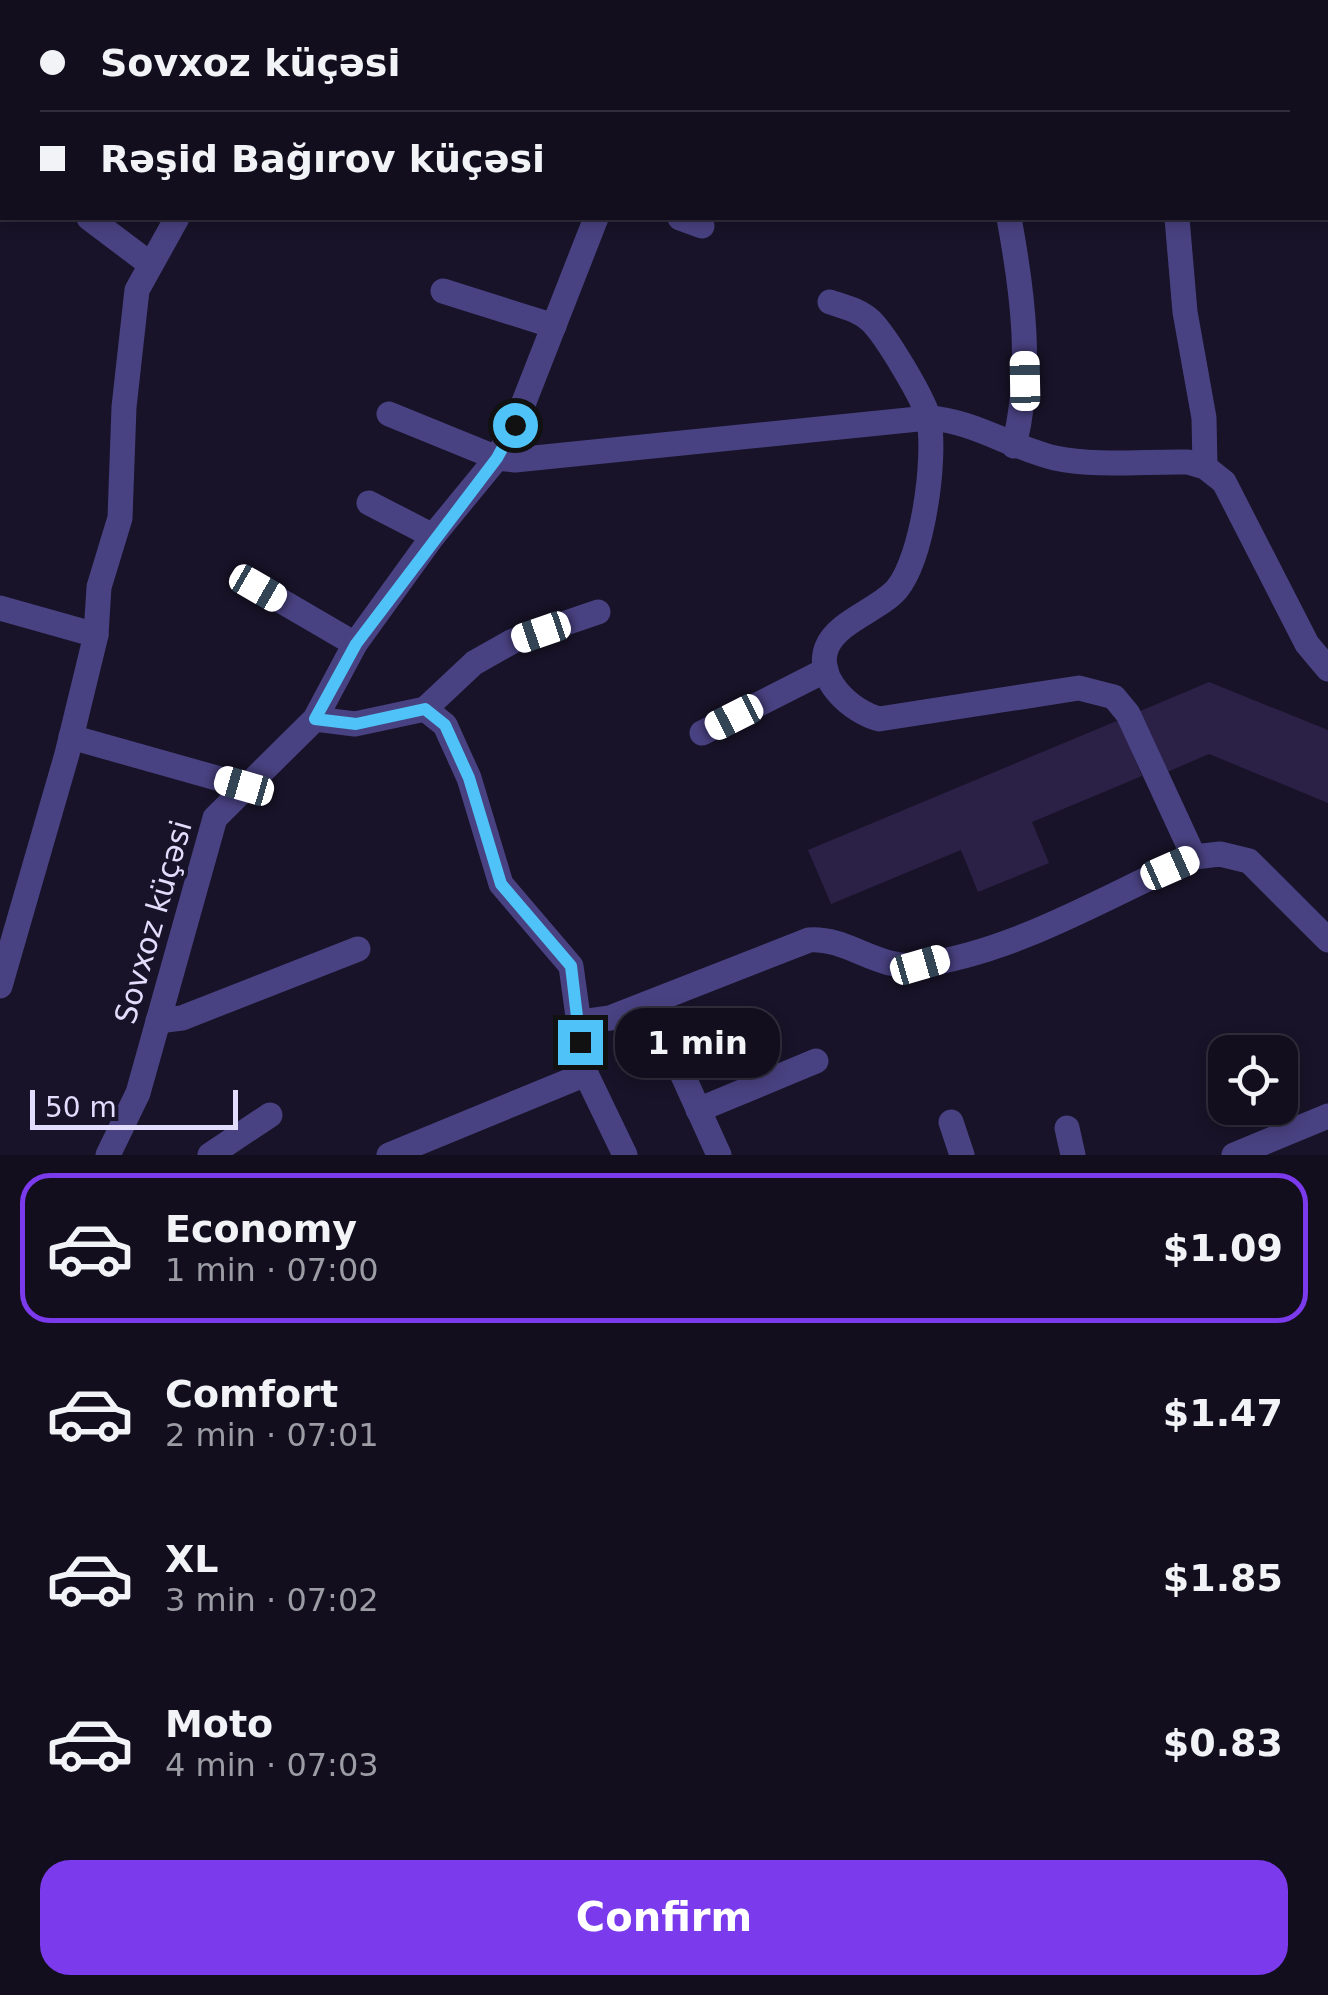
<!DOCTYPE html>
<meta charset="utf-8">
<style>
:root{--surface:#120e1e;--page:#1b1727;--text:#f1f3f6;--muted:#9c9ca4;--line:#312e3c;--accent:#7c3aed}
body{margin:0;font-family:"DejaVu Sans",sans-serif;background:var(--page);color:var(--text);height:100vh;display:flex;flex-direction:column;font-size:38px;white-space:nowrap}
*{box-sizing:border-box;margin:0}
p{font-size:32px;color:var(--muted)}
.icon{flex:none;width:55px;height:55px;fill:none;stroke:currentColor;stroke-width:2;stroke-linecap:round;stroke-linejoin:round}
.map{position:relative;height:1155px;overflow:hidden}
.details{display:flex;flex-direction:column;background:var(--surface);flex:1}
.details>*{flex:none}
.hud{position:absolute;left:0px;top:0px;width:1330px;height:220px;box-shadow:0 5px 15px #0003,0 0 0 2px var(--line);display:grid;align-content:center;height:220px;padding:0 40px;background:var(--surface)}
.buttons{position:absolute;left:1208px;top:1035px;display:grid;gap:20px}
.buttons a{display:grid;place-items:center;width:90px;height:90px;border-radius:20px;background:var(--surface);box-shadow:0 5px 15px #0003,0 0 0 2px var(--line);font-size:50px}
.scale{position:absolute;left:30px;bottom:25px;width:208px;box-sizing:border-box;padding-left:10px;border:5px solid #e2ddfc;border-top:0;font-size:28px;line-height:35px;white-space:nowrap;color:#e2ddfc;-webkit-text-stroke:8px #181328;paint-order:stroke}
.end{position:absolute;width:45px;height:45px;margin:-22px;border:12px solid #4fc3f7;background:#111;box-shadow:0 0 0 5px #111}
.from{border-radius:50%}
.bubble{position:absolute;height:70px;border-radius:30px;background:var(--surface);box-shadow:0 5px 15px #0003,0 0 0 2px var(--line);font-size:32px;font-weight:600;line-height:70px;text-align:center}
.car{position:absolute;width:30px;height:60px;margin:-30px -15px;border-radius:12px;box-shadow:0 0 8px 2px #0007;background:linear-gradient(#fff 24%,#345 0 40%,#fff 0 76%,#345 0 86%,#fff 0)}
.hud b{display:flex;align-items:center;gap:35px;height:95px;font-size:38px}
.hud b+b{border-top:2px solid var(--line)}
.hud i{width:25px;height:25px;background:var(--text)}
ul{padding:18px 0 0;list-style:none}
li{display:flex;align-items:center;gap:30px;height:150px;margin:0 20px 15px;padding:0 20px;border:5px solid transparent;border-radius:30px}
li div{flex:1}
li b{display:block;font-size:38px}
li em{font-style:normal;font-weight:600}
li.on{border-color:var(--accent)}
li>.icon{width:90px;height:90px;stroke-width:1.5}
.button{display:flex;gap:20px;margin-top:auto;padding:20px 40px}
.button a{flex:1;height:115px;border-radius:30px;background:var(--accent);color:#fff;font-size:40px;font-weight:600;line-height:115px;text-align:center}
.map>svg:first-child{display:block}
.building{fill:#2b2147}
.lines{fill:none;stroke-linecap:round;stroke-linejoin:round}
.minor{stroke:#494282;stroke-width:25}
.route{stroke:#4fc3f7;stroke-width:12}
.labels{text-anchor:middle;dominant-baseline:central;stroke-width:8;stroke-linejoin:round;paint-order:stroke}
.street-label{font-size:30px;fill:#e2ddfc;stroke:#181328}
</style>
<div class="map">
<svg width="1328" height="1155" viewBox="0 0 1328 1155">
<rect width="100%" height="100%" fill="#181328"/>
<g class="building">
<path d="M1209 682 1328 730V803L1209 754 1165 773 1138 712Z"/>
<path d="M1119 720 1142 776 1032 822 1049 863 978 892 961 850 831 904 808 850Z"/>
</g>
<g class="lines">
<g class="minor">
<path d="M356 2 357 0"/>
<path d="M682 2 683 0"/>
<path d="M0 92 2 95"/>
<path d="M89 218 150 264"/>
<path d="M680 218 702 226"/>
<path d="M1009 218C1023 294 1033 370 1014 446"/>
<path d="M1177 218 1185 312 1204 418 1205 467"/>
<path d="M443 291 554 326"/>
<path d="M830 302C845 307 859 310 871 321 886 336 925 400 929 420 936 460 923 557 897 589 879 610 838 621 827 647 814 679 852 712 879 719L1079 688 1114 697 1128 714 1194 857"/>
<path d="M389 414 497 458 515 460 928 418C972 420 1012 448 1055 458 1098 467 1144 461 1188 462L1205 467 1224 482 1307 644 1328 669"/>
<path d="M369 503 433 536"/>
<path d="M259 588 355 644"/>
<path d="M0 608 96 635"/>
<path d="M425 709 445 725 469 778 501 884 571 966 586 1074 625 1155"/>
<path d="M315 719 355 724 425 709 474 663 513 641 598 612"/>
<path d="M702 733 826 670"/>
<path d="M71 737 245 786"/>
<path d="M0 986 67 754 96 635 99 587 120 518 124 407 137 290 177 218"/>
<path d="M650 1003 719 1155"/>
<path d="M158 1021 182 1018 358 949"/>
<path d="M581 1022 610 1018 809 940C848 937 878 971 920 965 1018 951 1106 896 1194 857L1220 854 1249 861 1328 940"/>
<path d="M698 1110 816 1061"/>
<path d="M951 1122 962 1155"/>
<path d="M1067 1128 1073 1155"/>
<path d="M108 1155 138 1093 215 818 315 719 355 644 433 536 497 458 515 425 596 218"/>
<path d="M210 1155 270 1115"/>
<path d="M389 1155 586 1074"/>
<path d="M1234 1155 1328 1116"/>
</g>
</g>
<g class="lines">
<path class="route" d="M515 425 497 458 356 644 315 719 356 724 425 709 445 725 469 778 501 884 571 966 580 1042"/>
</g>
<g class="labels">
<g class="street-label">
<text transform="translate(153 922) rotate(-74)">Sovxoz küçəsi</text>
</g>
</g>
</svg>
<div class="buttons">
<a><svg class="icon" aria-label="locate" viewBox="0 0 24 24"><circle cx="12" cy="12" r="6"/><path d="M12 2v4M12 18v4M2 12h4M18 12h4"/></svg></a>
</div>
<div class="scale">50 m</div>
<i class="end from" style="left:515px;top:425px"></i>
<i class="end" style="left:580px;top:1042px"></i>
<div class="bubble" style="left:615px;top:1008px;width:165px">1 min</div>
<i class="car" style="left:1025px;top:381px;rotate:359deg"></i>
<i class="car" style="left:258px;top:588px;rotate:120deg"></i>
<i class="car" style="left:541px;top:632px;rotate:251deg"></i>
<i class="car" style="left:734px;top:717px;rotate:243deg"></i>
<i class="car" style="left:244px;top:786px;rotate:286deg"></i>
<i class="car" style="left:1170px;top:868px;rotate:66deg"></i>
<i class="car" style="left:920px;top:965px;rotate:74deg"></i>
<div class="hud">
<b><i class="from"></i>Sovxoz küçəsi</b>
<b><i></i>Rəşid Bağırov küçəsi</b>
</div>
</div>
<section class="details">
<ul>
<li class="on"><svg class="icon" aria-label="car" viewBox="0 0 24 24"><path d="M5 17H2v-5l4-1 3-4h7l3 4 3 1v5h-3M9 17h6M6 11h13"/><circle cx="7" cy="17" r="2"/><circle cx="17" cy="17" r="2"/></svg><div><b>Economy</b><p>1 min · 07:00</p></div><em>$1.09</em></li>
<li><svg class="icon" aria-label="car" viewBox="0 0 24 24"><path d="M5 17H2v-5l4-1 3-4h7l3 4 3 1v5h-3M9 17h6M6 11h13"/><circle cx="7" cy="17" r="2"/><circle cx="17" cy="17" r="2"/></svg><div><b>Comfort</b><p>2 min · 07:01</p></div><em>$1.47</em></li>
<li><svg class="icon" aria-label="car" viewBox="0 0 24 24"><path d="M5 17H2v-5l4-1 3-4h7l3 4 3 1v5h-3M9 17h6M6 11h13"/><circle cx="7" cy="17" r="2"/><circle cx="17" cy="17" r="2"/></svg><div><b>XL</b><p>3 min · 07:02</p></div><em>$1.85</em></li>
<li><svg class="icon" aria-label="car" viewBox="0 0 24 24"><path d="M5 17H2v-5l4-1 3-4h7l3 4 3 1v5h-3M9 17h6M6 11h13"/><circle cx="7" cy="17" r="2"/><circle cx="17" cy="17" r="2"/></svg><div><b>Moto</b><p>4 min · 07:03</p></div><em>$0.83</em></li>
</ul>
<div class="button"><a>Confirm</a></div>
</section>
